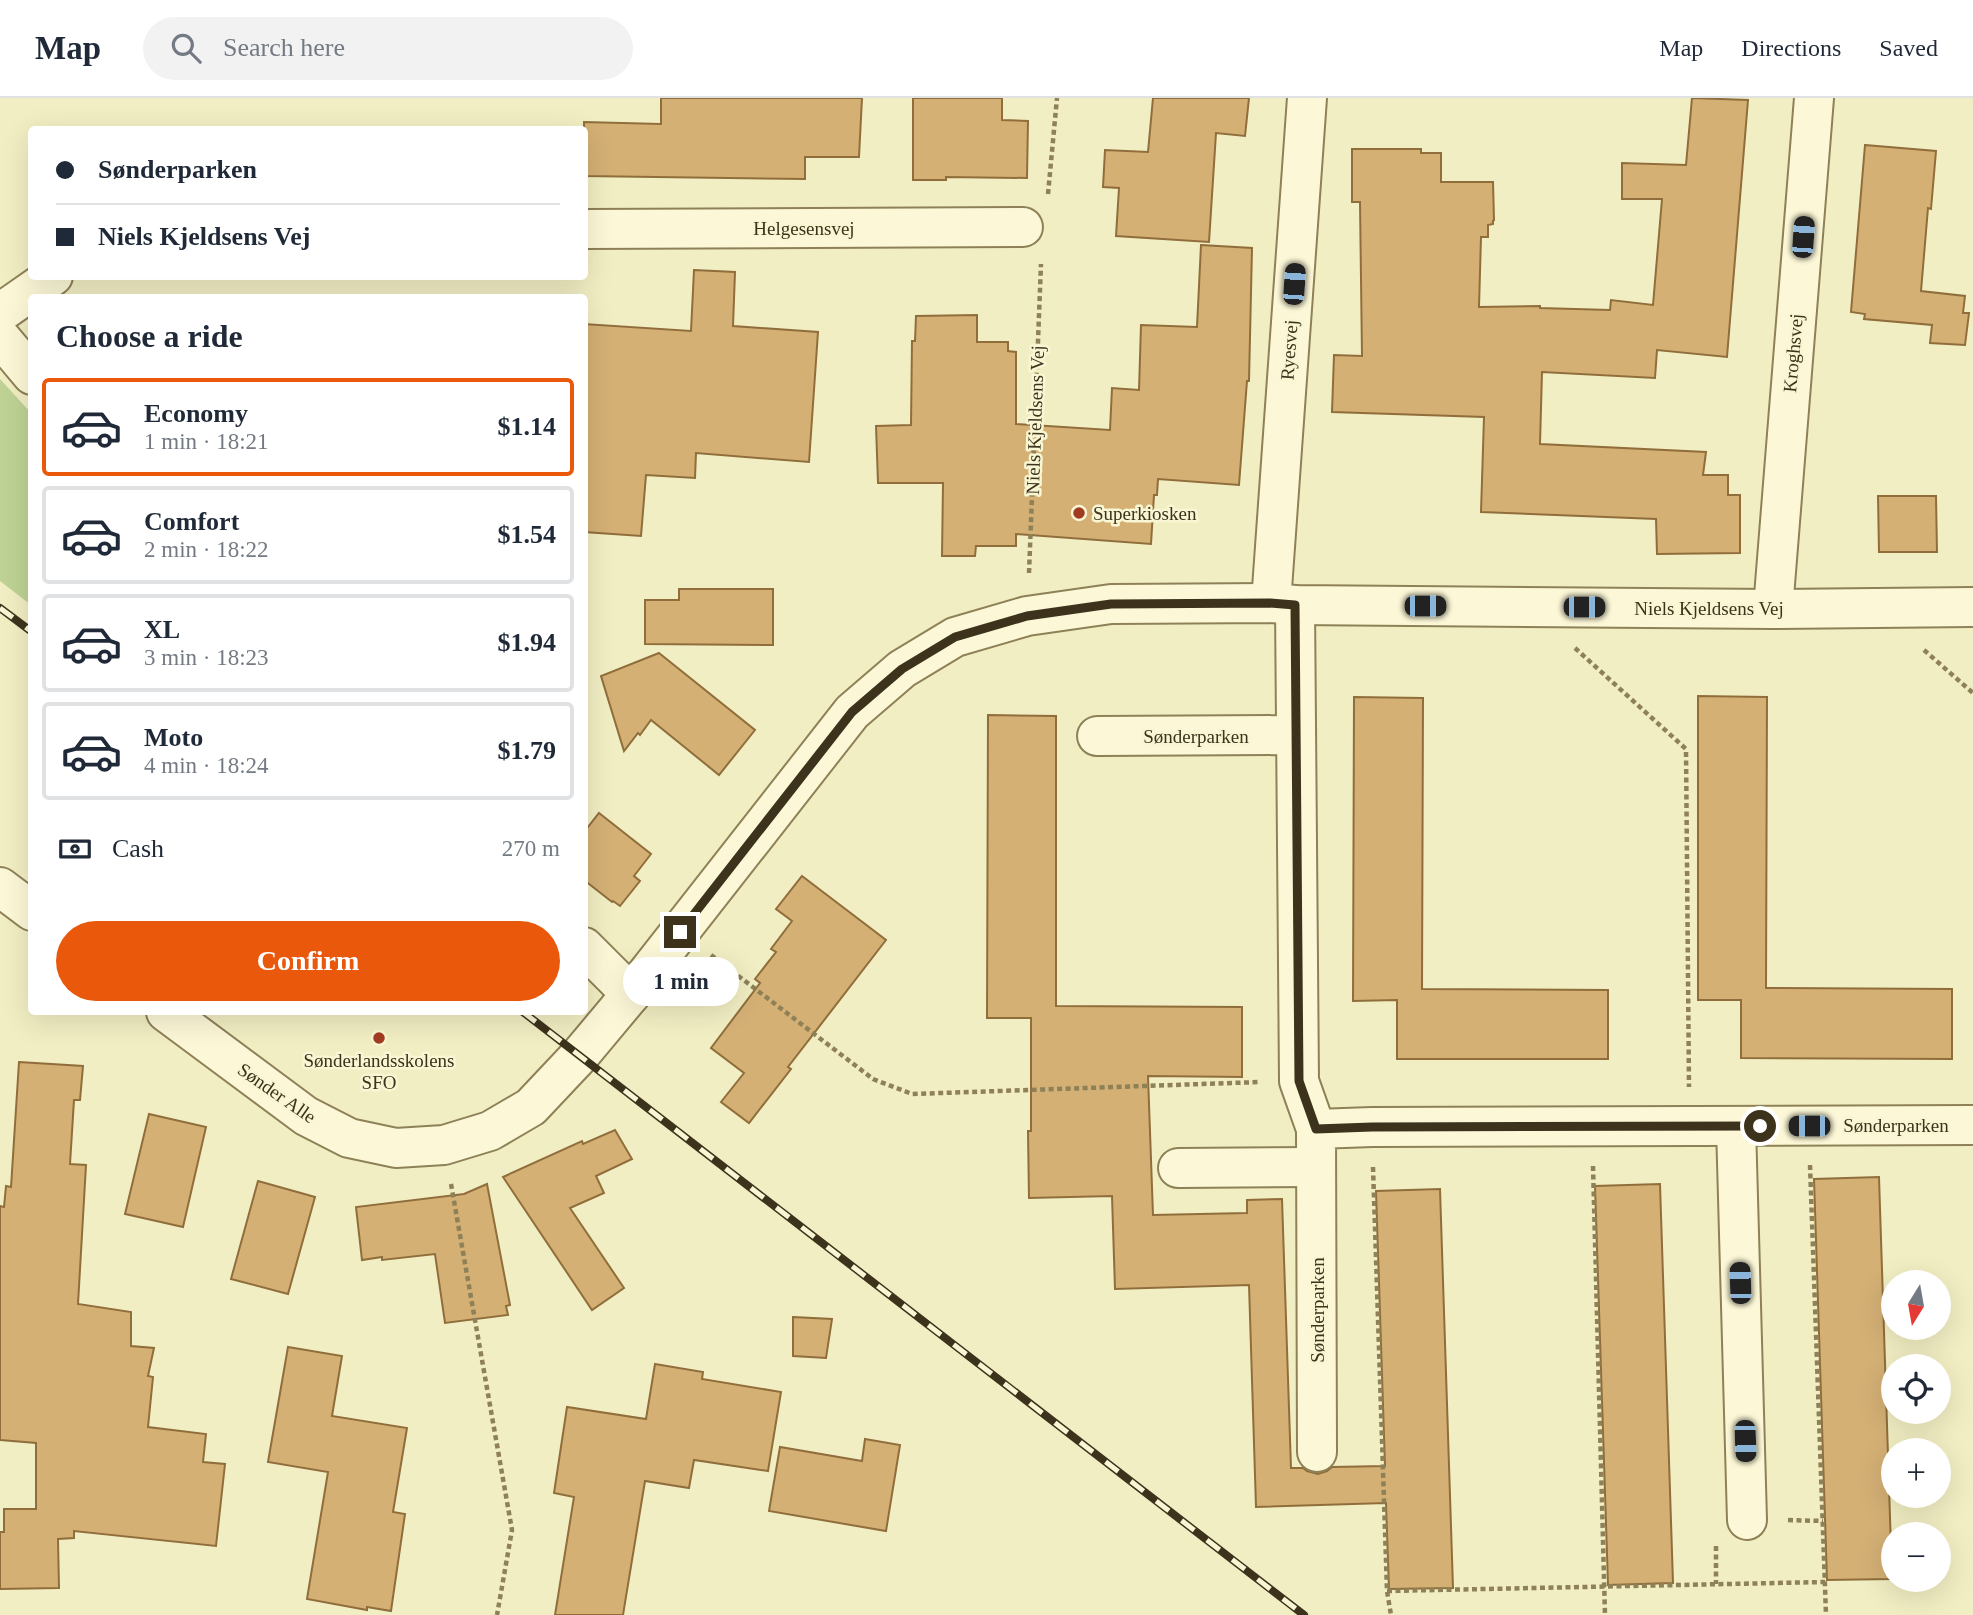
<!DOCTYPE html>
<meta charset="utf-8">
<style>
:root{--surface:#fff;--page:#f2f2f3;--text:#1f2937;--muted:#747a83;--line:#e0e1e3;--accent:#ea580c}
body{margin:0;font-family:Georgia,serif;background:var(--page);color:var(--text);height:100vh;display:flex;flex-direction:column;font-size:26px;white-space:nowrap}
*{box-sizing:border-box;margin:0}
p{font-size:23px;color:var(--muted)}
.icon{flex:none;width:38px;height:38px;fill:none;stroke:currentColor;stroke-width:2;stroke-linecap:round;stroke-linejoin:round}
.map{position:relative;flex:1;overflow:hidden}
.panel{position:absolute;left:28px;top:196px;width:560px;height:721px;display:flex;flex-direction:column;background:var(--surface);border-radius:7px;box-shadow:0 7px 28px #0002}
.panel>*{flex:none}
.hud{position:absolute;left:28px;top:28px;width:560px;height:154px;border-radius:7px;box-shadow:0 7px 28px #0002;display:grid;align-content:center;height:154px;padding:0 28px;background:var(--surface)}
.needle{width:46px;rotate:191deg}
.fabs{position:absolute;left:1881px;top:1172px;display:grid;gap:14px}
.fabs a{display:grid;place-items:center;width:70px;height:70px;border-radius:50%;background:var(--surface);box-shadow:0 7px 28px #0002;font-size:35px}
.end{position:absolute;width:32px;height:32px;margin:-16px;border:9px solid #3d331d;background:#fff;box-shadow:0 0 0 4px #fff}
.from{border-radius:50%}
.bubble{position:absolute;height:49px;border-radius:24px;background:var(--surface);box-shadow:0 7px 28px #0002;font-size:23px;font-weight:700;line-height:49px;text-align:center}
.car{position:absolute;width:21px;height:42px;margin:-21px -10px;border-radius:9px;box-shadow:0 0 5px 2px #0007;background:linear-gradient(#222 24%,#8ab4d8 0 40%,#222 0 76%,#8ab4d8 0 86%,#222 0)}
.hud b{display:flex;align-items:center;gap:24px;height:66px;font-size:26px}
.hud b+b{border-top:2px solid var(--line)}
.hud i{width:18px;height:18px;background:var(--text)}
ul{padding:0;list-style:none}
li{display:flex;align-items:center;gap:21px;height:98px;margin:0 14px 10px;padding:0 14px;border:4px solid var(--line);border-radius:7px}
li div{flex:1}
li b{display:block;font-size:26px}
li em{font-style:normal;font-weight:700}
li.current{border-color:var(--accent)}
li>.icon{width:63px;height:63px;stroke-width:1.5}
h2{padding:0 28px;font-size:32px;line-height:84px}
.pay{display:flex;align-items:center;gap:18px;height:77px;padding:0 28px;font-size:26px}
.pay p{margin-inline-start:auto}
.cta{display:flex;gap:14px;margin-top:auto;padding:14px 28px}
.cta a{flex:1;height:80px;border-radius:42px;background:var(--accent);color:#fff;font-size:28px;font-weight:700;line-height:80px;text-align:center}
header{display:flex;align-items:center;gap:42px;box-sizing:border-box;height:98px;padding:0 35px;background:var(--surface);border-bottom:2px solid var(--line)}
header strong{font-size:33px}
nav{display:flex;gap:38px;margin-inline-start:auto;font-size:24px}
.search{width:490px;height:63px;background:var(--page);display:flex;align-items:center;gap:18px;box-sizing:border-box;padding:0 24px;border-radius:38px;color:var(--muted);font-size:26px}
.map>svg:first-child{display:block}
.green{fill:#bed295}
.building{fill:#d4b075;stroke:#906e3b;stroke-width:2}
.lines{fill:none;stroke-linecap:round;stroke-linejoin:round}
.minor-casing{stroke:#8e8057;stroke-width:42}
.tertiary-casing{stroke:#8e8057;stroke-width:42}
.path{stroke:#8e8057;stroke-width:4.5;stroke-dasharray:5 3.5;stroke-linecap:butt}
.minor{stroke:#fcf8d7;stroke-width:38}
.tertiary{stroke:#fcf8d7;stroke-width:38}
.rail-casing{stroke:#3d331d;stroke-width:8}
.rail{stroke:#f9f6d3;stroke-width:5;stroke-dasharray:16;stroke-linecap:butt}
.route{stroke:#3d331d;stroke-width:9}
.poi-dot{fill:#a33b21;stroke:#f9f6d3;stroke-width:2.5}
.labels{text-anchor:middle;dominant-baseline:central;stroke-width:5;stroke-linejoin:round;paint-order:stroke}
.street-label{font-size:19px;fill:#3d331d;stroke:#f9f6d3}
.poi-label{font-size:19px;fill:#3d331d;stroke:#f9f6d3;text-anchor:start}
</style>
<header>
<strong>Map</strong>
<div class="search"><svg class="icon" aria-label="search" viewBox="0 0 24 24"><circle cx="10" cy="10" r="6"/><path d="M15 15l6 6"/></svg>Search here</div>
<nav><a>Map</a><a>Directions</a><a>Saved</a></nav>
</header>
<div class="map">
<svg width="1973" height="1517" viewBox="0 0 1973 1517">
<rect width="100%" height="100%" fill="#f2eec3"/>
<path class="green" d="M0 281 31 315V507L0 483Z"/>
<g class="building">
<path d="M661 0H862L859 59H805V81L584 78V24L661 26Z"/>
<path d="M913 0H1002V22L1028 23 1027 80 946 79V82H913Z"/>
<path d="M1153 0H1249L1245 38 1216 35 1209 144 1116 138 1119 90 1103 89 1105 52 1148 54Z"/>
<path d="M1692 0 1748 2 1727 259 1657 252 1655 280 1542 274 1540 346 1706 354 1703 377H1728V397H1740V455L1657 456 1656 421 1481 414 1484 319 1332 314 1334 257 1362 258 1360 104H1352V51H1421V55H1441V84H1493L1494 122 1493 123V126L1488 127V139H1481L1479 209 1540 208V210L1610 212 1611 202 1653 207 1662 101H1622V65L1686 67Z"/>
<path d="M1865 47 1936 53 1931 111 1928 110 1921 193 1965 198 1963 215H1969L1965 247 1930 245 1932 227 1864 221 1865 216 1851 214Z"/>
<path d="M1201 147 1252 150 1249 283H1247L1239 387 1158 381 1157 397H1154L1151 446 1016 436V448H976L975 458H942L943 385H878L876 328 911 327 912 243H915L916 218 977 217V244H1008V253L1016 254V326L1110 332 1112 290 1139 292 1141 227 1197 229Z"/>
<path d="M694 172 735 174 733 228 818 234 809 364 696 355 695 380 646 377 641 438 584 434V226L691 233Z"/>
<path d="M1878 398H1936L1937 454H1879Z"/>
<path d="M679 491H773V547L645 546V502H679Z"/>
<path d="M659 555 755 632 719 677 651 622 640 637 638 635 624 653 601 578Z"/>
<path d="M1698 598 1767 599 1766 890 1952 891V961L1741 960V902H1698Z"/>
<path d="M1354 599 1423 600 1422 891 1608 892V961H1397V902L1353 903Z"/>
<path d="M988 617 1056 618V908L1242 909V979L1148 978 1153 1117 1247 1115V1102L1282 1101 1291 1370H1303L1307 1373 1318 1376 1327 1373 1332 1369 1385 1368 1376 1093 1440 1091 1453 1490 1389 1491 1386 1405 1256 1409 1249 1187 1115 1191 1112 1098 1029 1100 1028 1033H1031V920H987Z"/>
<path d="M599 715 651 756 634 778 640 783 620 808 613 803 612 804 584 782V734Z"/>
<path d="M802 778 886 842 788 969 791 971 749 1025 721 1004 744 975 711 950 760 885 755 881 776 854 771 851 792 823 776 811Z"/>
<path d="M19 964 83 968 80 1002H74L70 1066 86 1067 78 1206 131 1214V1248L154 1250 148 1278 153 1279 148 1329 206 1336 203 1364 225 1366 216 1448 74 1433V1440L58 1441 59 1490 0 1491V1434H4V1411H36V1345L0 1342V1108L4 1109 6 1088 11 1089Z"/>
<path d="M149 1016 206 1029 183 1129 125 1116Z"/>
<path d="M615 1032 632 1061 596 1078 604 1095 570 1110 624 1190 592 1212 503 1079 582 1043 583 1046Z"/>
<path d="M1879 1079 1892 1481 1827 1482 1814 1081Z"/>
<path d="M258 1083 315 1099 288 1196 231 1181Z"/>
<path d="M487 1086 510 1207 506 1208 508 1217 445 1225 435 1156 382 1162V1159L362 1162 356 1109 464 1096Z"/>
<path d="M1660 1086 1673 1485 1608 1487 1595 1088Z"/>
<path d="M793 1219 832 1221 826 1260 793 1258Z"/>
<path d="M288 1249 342 1258 332 1318 407 1330 393 1414 405 1416 391 1513 367 1509V1512L307 1501 328 1374 268 1364Z"/>
<path d="M655 1266 703 1274 702 1281 781 1294 768 1373 694 1362 689 1390 645 1383 623 1517H555L574 1399 554 1395 567 1309 646 1321Z"/>
<path d="M865 1341 900 1347 886 1433 769 1413 780 1349 862 1363Z"/>
</g>
<g class="lines">
<g class="minor-casing">
<g id="minor">
<path d="M584 131 1023 129"/>
<path d="M0 215 53 178"/>
<path d="M0 239 32 277"/>
<path d="M1271 505 1307 0"/>
<path d="M1295 507 1299 983 1316 1031"/>
<path d="M1773 511 1814 0"/>
<path d="M1097 638 1296 637"/>
<path d="M584 849 631 896"/>
<path d="M1736 1028 1747 1422"/>
<path d="M1178 1070 1316 1069"/>
<path d="M1317 1354 1316 1031 1372 1029 1973 1027"/>
</g>
</g>
<g class="tertiary-casing">
<g id="tertiary">
<path d="M0 789 32 813"/>
<path d="M166 914 306 1018 349 1040 396 1050 444 1047 490 1033 531 1009 580 957 631 896 852 614 902 571 955 539 1027 518 1111 506 1271 505 1295 507 1773 511 1973 509"/>
</g>
</g>
<g class="path">
<path d="M1048 96 1057 0"/>
<path d="M1029 475 1041 166"/>
<path d="M1575 550 1686 651 1689 989"/>
<path d="M1924 552 1973 595"/>
<path d="M711 857 873 981 912 996 1260 984"/>
<path d="M1810 1067 1826 1517"/>
<path d="M1593 1068 1605 1517"/>
<path d="M1373 1069 1387 1493 1391 1517"/>
<path d="M451 1086 512 1432 497 1517"/>
<path d="M1788 1422 1823 1423"/>
<path d="M1716 1448V1486"/>
<path d="M1387 1493 1825 1484"/>
</g>
<use href="#minor" class="minor"/>
<use href="#tertiary" class="tertiary"/>
<g class="rail-casing">
<g id="rail">
<path d="M0 510 32 534"/>
<path d="M523 914 1304 1517"/>
</g>
</g>
<use href="#rail" class="rail"/>
</g>
<g class="lines">
<path class="route" d="M680 834 852 614 902 571 955 539 1027 518 1111 506 1270 505 1295 507 1299 983 1316 1031 1372 1029 1760 1028"/>
</g>
<g class="poi-dot">
<circle cx="1079" cy="415" r="7"/>
<circle cx="379" cy="940" r="7"/>
</g>
<g class="labels">
<g class="street-label">
<text x="804" y="130">Helgesensvej</text>
<text transform="translate(1289 252) rotate(-86)">Ryesvej</text>
<text transform="translate(1793 255) rotate(-85)">Kroghsvej</text>
<text transform="translate(1035 322) rotate(-88)">Niels Kjeldsens Vej</text>
<text x="1709" y="510">Niels Kjeldsens Vej</text>
<text x="1196" y="638">Sønderparken</text>
<text transform="translate(277 995) rotate(35)">Sønder Alle</text>
<text x="1896" y="1027">Sønderparken</text>
<text transform="translate(1317 1212) rotate(-90)">Sønderparken</text>
</g>
<g class="poi-label">
<text x="1093" y="415">Superkiosken</text>
<text x="379" y="962" text-anchor="middle">Sønderlandsskolens<tspan x="379" dy="22">SFO</tspan></text>
</g>
</g>
</svg>
<div class="fabs">
<a><svg class="needle" viewBox="-14 -14 28 28"><path d="M0-13l5 13h-10z" fill="#e53935"/><path d="M0 13l5-13h-10z" fill="#747a83"/></svg></a>
<a><svg class="icon" aria-label="locate" viewBox="0 0 24 24"><circle cx="12" cy="12" r="6"/><path d="M12 2v4M12 18v4M2 12h4M18 12h4"/></svg></a>
<a>+</a>
<a>−</a>
</div>
<i class="end from" style="left:1760px;top:1028px"></i>
<i class="end" style="left:680px;top:834px"></i>
<div class="bubble" style="left:623px;top:859px;width:116px">1 min</div>
<i class="car" style="left:1803px;top:139px;rotate:4deg"></i>
<i class="car" style="left:1294px;top:186px;rotate:4deg"></i>
<i class="car" style="left:1425px;top:508px;rotate:90deg"></i>
<i class="car" style="left:1584px;top:509px;rotate:90deg"></i>
<i class="car" style="left:1809px;top:1028px;rotate:270deg"></i>
<i class="car" style="left:1740px;top:1185px;rotate:358deg"></i>
<i class="car" style="left:1745px;top:1343px;rotate:178deg"></i>
<div class="hud">
<b><i class="from"></i>Sønderparken</b>
<b><i></i>Niels Kjeldsens Vej</b>
</div>
<section class="panel">
<h2>Choose a ride</h2>
<ul>
<li class="current"><svg class="icon" aria-label="car" viewBox="0 0 24 24"><path d="M5 17H2v-5l4-1 3-4h7l3 4 3 1v5h-3M9 17h6M6 11h13"/><circle cx="7" cy="17" r="2"/><circle cx="17" cy="17" r="2"/></svg><div><b>Economy</b><p>1 min · 18:21</p></div><em>$1.14</em></li>
<li><svg class="icon" aria-label="car" viewBox="0 0 24 24"><path d="M5 17H2v-5l4-1 3-4h7l3 4 3 1v5h-3M9 17h6M6 11h13"/><circle cx="7" cy="17" r="2"/><circle cx="17" cy="17" r="2"/></svg><div><b>Comfort</b><p>2 min · 18:22</p></div><em>$1.54</em></li>
<li><svg class="icon" aria-label="car" viewBox="0 0 24 24"><path d="M5 17H2v-5l4-1 3-4h7l3 4 3 1v5h-3M9 17h6M6 11h13"/><circle cx="7" cy="17" r="2"/><circle cx="17" cy="17" r="2"/></svg><div><b>XL</b><p>3 min · 18:23</p></div><em>$1.94</em></li>
<li><svg class="icon" aria-label="car" viewBox="0 0 24 24"><path d="M5 17H2v-5l4-1 3-4h7l3 4 3 1v5h-3M9 17h6M6 11h13"/><circle cx="7" cy="17" r="2"/><circle cx="17" cy="17" r="2"/></svg><div><b>Moto</b><p>4 min · 18:24</p></div><em>$1.79</em></li>
</ul>
<div class="pay"><svg class="icon" aria-label="cash" viewBox="0 0 24 24"><path d="M3 7h18v10H3z"/><circle cx="12" cy="12" r="2"/></svg>Cash<p>270 m</p></div>
<div class="cta"><a>Confirm</a></div>
</section>
</div>
